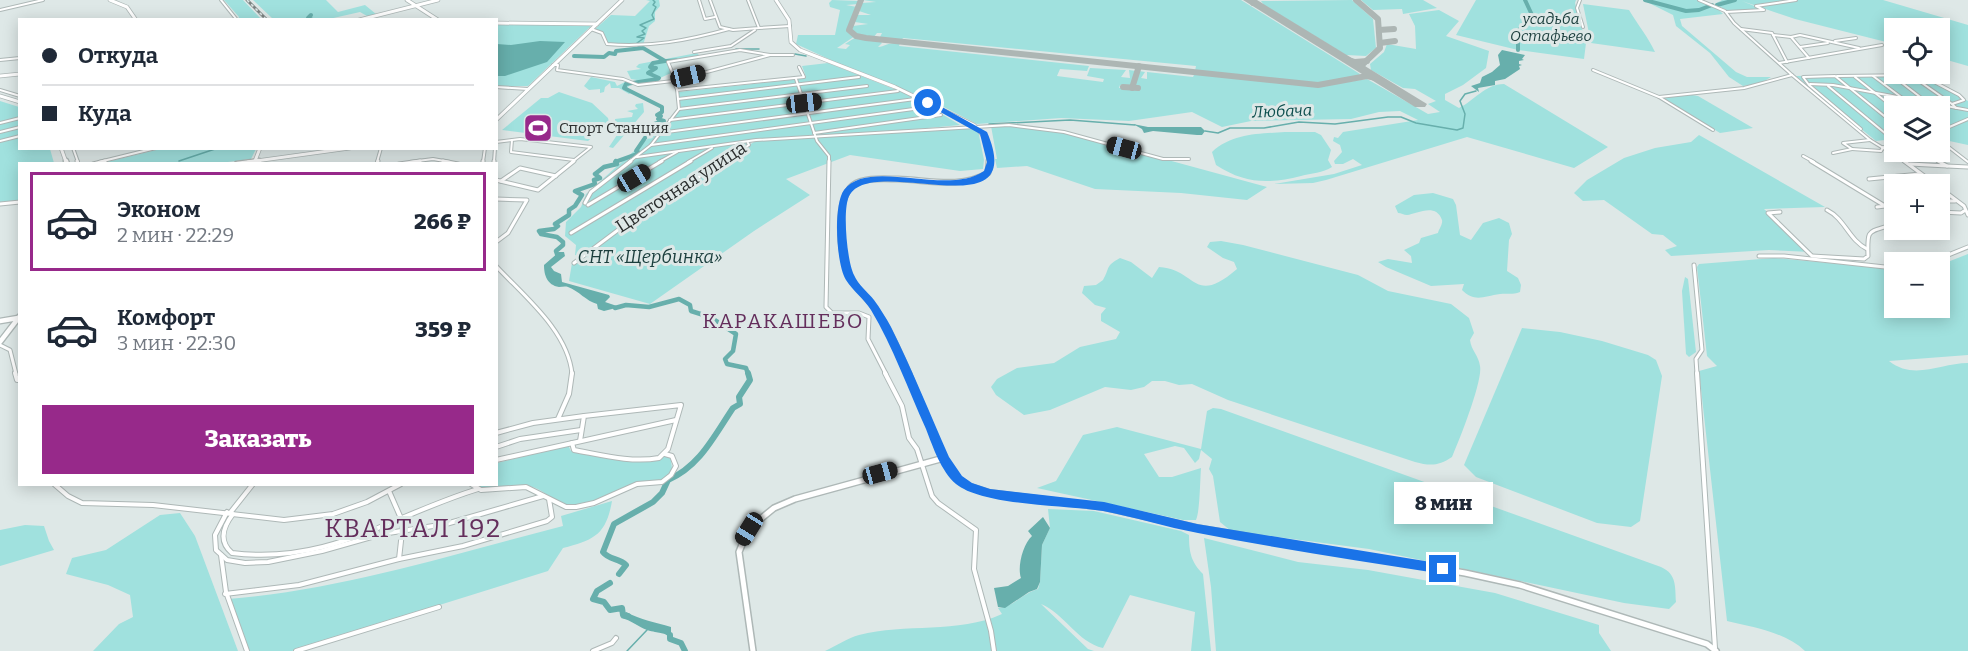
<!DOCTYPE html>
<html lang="ru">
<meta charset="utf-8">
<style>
:root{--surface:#fff;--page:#f6f6f7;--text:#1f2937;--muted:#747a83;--line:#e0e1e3;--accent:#97298a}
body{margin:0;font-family:Bitter,serif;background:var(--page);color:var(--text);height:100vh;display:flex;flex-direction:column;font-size:22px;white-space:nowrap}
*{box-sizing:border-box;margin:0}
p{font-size:20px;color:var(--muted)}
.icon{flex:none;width:33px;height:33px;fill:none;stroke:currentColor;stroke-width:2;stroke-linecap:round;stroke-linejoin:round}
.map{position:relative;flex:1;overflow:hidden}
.details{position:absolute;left:18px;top:162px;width:480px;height:324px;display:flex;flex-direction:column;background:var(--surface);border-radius:0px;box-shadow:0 3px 15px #0003}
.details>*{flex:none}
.banner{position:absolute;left:18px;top:18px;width:480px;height:132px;border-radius:0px;box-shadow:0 3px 15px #0003;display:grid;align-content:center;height:132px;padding:0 24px;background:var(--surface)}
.controls{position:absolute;left:1884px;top:18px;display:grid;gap:12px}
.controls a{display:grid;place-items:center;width:66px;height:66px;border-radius:0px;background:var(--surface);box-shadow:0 3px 15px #0003;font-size:30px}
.end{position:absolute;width:27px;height:27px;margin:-14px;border:8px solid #1a73e8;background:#fff;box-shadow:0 0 0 3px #fff}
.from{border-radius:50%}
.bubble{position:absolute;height:42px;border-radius:0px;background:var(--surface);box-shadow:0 3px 15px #0003;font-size:20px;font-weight:800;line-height:42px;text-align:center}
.car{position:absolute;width:18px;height:36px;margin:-18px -9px;border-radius:8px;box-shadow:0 0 4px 2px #0007;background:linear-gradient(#222 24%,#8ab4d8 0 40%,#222 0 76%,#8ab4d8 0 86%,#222 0)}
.banner b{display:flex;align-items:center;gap:21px;height:57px;font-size:22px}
.banner b+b{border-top:2px solid var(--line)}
.banner i{width:15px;height:15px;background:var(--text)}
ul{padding:10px 0 0;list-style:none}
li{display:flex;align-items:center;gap:18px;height:99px;margin:0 12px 9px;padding:0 12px;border:3px solid transparent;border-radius:0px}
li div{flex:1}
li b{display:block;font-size:22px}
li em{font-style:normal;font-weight:800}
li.active{border-color:var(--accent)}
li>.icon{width:54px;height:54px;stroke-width:1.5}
.action{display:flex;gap:12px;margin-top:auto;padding:12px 24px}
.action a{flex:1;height:69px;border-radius:0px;background:var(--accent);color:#fff;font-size:24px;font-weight:800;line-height:69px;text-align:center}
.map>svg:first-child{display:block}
.green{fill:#a0e1de;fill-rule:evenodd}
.water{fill:#67afac}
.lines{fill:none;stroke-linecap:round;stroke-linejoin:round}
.stream{stroke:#67afac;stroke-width:1.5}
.river-far2{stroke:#67afac;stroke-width:4}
.river-far1{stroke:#67afac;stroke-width:4.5}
.river{stroke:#67afac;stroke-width:6}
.taxiway{stroke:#adb6b4;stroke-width:6}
.runway{fill:#adb6b4;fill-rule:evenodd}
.street-far2-casing{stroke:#aeb8b7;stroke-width:4}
.street-far1-casing{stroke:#aeb8b7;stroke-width:5}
.street-casing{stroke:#aeb8b7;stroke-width:6}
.secondary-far2-casing{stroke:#aeb8b7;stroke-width:4.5}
.secondary-far1-casing{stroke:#aeb8b7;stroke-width:7}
.secondary-casing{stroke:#aeb8b7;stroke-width:8}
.street-far2{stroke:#fff;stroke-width:2}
.street-far1{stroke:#fff;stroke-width:3}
.street{stroke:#fff;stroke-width:4}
.secondary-far2{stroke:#fff;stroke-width:3}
.secondary-far1{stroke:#fff;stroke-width:4.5}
.secondary{stroke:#fff;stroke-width:5}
.rail-casing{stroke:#7c8382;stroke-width:3}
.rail{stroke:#dee8e7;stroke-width:1.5;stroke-dasharray:3;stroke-linecap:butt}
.route{fill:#1a73e8}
.labels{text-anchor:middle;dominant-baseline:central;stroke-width:6;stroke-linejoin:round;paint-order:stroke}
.far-park-label{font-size:15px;font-style:italic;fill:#1b3e3d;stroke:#dee8e7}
.far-poi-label{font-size:15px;fill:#2a2e2e;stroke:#dee8e7;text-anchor:start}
.far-water-label{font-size:16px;font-style:italic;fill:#0c4e4d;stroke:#dee8e7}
.street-label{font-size:18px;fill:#2a2e2e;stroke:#dee8e7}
.park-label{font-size:18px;font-style:italic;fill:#1b3e3d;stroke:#dee8e7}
.quarter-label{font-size:21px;letter-spacing:1.5px;fill:#642e5c;stroke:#dee8e7}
.near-quarter-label{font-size:26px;letter-spacing:1.5px;fill:#642e5c;stroke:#dee8e7}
</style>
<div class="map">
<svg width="1968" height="651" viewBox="0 0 1968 651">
<rect width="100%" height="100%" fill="#dee8e7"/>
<g class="green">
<path d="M224 0H243L261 19H238L239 17Z"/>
<path d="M253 0H326L338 12 365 5 376 14 367 16 360 12 329 19H273Z"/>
<path d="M646 0H659L660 6 655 12V21L649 26 643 45 607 44 603 34 595 29 611 15 635 16 650 1Z"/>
<path d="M832 0 859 1 858 4 846 5 857 7 848 30 855 36 837 48 846 49 850 45 845 44 856 37 880 41 882 43 878 47C885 47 888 42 900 43L899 46 1089 66 1087 71 1060 69 1057 76 1103 82 1104 79 1087 76 1090 68 1126 70 1121 77 1130 78 1129 70 1136 71 1131 87 1120 85 1119 88H1134L1139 71 1145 72 1141 78 1147 79V72L1193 77 1195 73 1322 86 1367 79 1428 114 1440 112 1428 104 1436 101 1415 89 1403 88 1371 70 1370 64 1384 52 1387 44 1416 49 1415 26 1409 14 1439 10 1459 21 1446 36 1489 51 1486 68 1463 85 1445 94V100L1459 108C1474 101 1485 84 1504 84L1608 147 1574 168 1467 137 1326 180 1313 183 1274 184 1334 174 1362 165 1353 159 1343 164H1335L1334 161 1342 152 1340 145 1333 141 1334 137 1338 138 1343 132 1418 120 1400 111 1379 112 1351 119 1251 121 1222 127 1192 112 1129 121 1061 118 977 124 926 98 866 76 796 44 798 35H835L840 10 830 7 829 3Z"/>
<path d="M863 0H1241L1360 74 1358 77 1332 83H1315L1195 71 1196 66 903 38 901 41 879 39 882 33H877L873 38C865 38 857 37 852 30L853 26 868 24 855 22 857 15H871L859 11 862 3 876 2Z"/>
<path d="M1352 0 1373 19 1376 48 1366 56 1346 55 1264 5 1261 1Z"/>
<path d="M1361 0H1423L1437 8 1403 14 1402 9 1373 10Z"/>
<path d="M1476 0H1576L1575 3 1586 43 1584 59 1518 50 1456 35Z"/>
<path d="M1643 0H1698L1708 3 1705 5 1716 7 1723 14 1680 19 1682 26 1736 72 1747 77H1771L1761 83 1743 86 1729 77 1710 53 1676 26 1673 15Z"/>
<path d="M1722 0H1883L1968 25V66L1940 58V28H1894V44L1795 19 1742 1 1762 9 1728 11 1715 4Z"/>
<path d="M1583 4 1629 10C1638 25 1648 37 1655 52L1591 43Z"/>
<path d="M497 25H592L528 86H497Z"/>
<path d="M697 53 700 56 670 63 668 65 671 73 647 84 635 82 637 80 631 79 627 71 641 69 636 67 639 64Z"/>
<path d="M828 63 912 96 960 125 874 133 973 127 978 130 984 160 983 169 960 171 850 155 786 179 810 195 754 231 650 304 569 281 572 263 592 248 579 256 575 255 576 245 565 236 566 222 581 207 586 194 681 109 678 92 798 79 806 77 802 66ZM857 135 757 140 605 238 756 139Z"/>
<path d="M1921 74 1968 101V145L1940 139V106L1935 105 1894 106V139L1876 141 1796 76Z"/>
<path d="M591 77 615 82 617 86 625 82 630 84 627 89 633 92 629 94 619 88H611L610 83 605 87 604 92 600 93V89L589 90 584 86Z"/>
<path d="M559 92 592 103 608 118 609 122 588 141 502 130 541 98H548Z"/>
<path d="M1687 94 1698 96 1753 128 1720 133 1662 97Z"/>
<path d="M0 101 19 107 20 148 50 149 54 163 20 164 19 200 0 202Z"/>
<path d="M643 103 644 112 613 148 609 147 617 135V127L622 122H615V119L632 117 633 113 627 111 638 109 635 106 636 104Z"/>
<path d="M991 126 1033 127 1065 132 1267 187 1247 200 1181 193 1095 189 1027 166 997 168 995 159H997Z"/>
<path d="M1285 132H1315L1321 135 1331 150 1328 160 1332 167C1323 173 1311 173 1301 176 1269 184 1245 184 1216 165L1212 152C1233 133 1258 134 1285 132Z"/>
<path d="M1699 135 1825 207 1764 209 1811 252 1769 250 1671 256 1665 250 1677 246 1663 235 1652 234 1604 200 1583 201 1574 193 1587 180 1624 158 1655 148 1691 142Z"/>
<path d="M160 149H256L251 159 220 163H102Z"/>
<path d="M1433 193 1453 199 1456 205 1460 235 1471 240 1483 223 1499 218 1509 223 1512 234 1509 240 1507 271 1518 278 1521 285 1520 292C1512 295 1508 293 1500 294 1484 296 1475 303 1462 290L1464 284 1431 286 1386 267 1378 262 1388 259 1412 263 1411 256 1404 250 1419 243 1421 238 1438 233C1439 229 1443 224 1442 220 1436 202 1416 214 1407 215 1404 215 1401 213 1398 213L1395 206 1414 195Z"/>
<path d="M1221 241 1243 245 1358 275 1388 291 1451 304 1469 318 1474 333 1470 340C1471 350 1479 356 1480 366 1483 381 1459 441 1452 457 1439 466 1430 466 1415 462L1228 400 1192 384 1179 385 1165 381H1152L1144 387 1131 390 1105 387 1050 410 1024 415 996 395 991 387 997 379 1017 368 1054 363 1080 347 1116 339 1120 332 1101 321V314L1106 308 1095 305 1082 293 1084 286 1096 285 1103 280C1110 268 1105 266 1120 258L1131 262 1152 278 1159 267C1197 269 1193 307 1237 269L1234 262 1223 258 1207 247 1210 242Z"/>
<path d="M1968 254V355L1889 361C1914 381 1941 363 1968 363V651H1805C1785 632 1753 627 1727 621L1699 371 1717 366 1707 356 1697 267 1699 264 1774 258 1894 269V308H1940V265Z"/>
<path d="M1685 277 1688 279 1696 352 1689 357 1686 354 1682 291Z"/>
<path d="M1522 328 1560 332 1602 341 1648 355 1656 360 1662 376 1640 521 1631 527 1597 523 1476 477 1464 465Z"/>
<path d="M1213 408 1221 409 1661 567C1677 574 1675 587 1676 602L1669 609 1624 603 1369 549 1231 531 1220 522 1213 476 1209 469 1212 459 1201 450 1199 459 1195 463 1184 448 1175 446 1144 454 1159 477H1172L1201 468C1200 480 1200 511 1196 520H1183L1037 488 1056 481 1083 435 1117 427 1201 449 1207 411Z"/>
<path d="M568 445 571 451 646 462 667 455 671 459C671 465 674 470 669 476 661 483 647 480 638 483 619 490 588 509 569 506 553 502 543 488 528 486 509 483 491 492 473 485L496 484 497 463Z"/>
<path d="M612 501C606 535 594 540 563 548L548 571 292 651H248L228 599C342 590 453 554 563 526L561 516Z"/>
<path d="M1048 509 1094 511 1181 531 1189 535C1189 552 1191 562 1203 574L1211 651H1191L1195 612 1130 595 1103 648C1077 642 1065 614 1041 604L1088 649 1094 651H825C836 646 848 638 859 635 905 623 958 634 1002 614L998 608C1012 608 1023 593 1038 589L1040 582 1042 545 1050 528Z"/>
<path d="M180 513 195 536 238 651H93L119 624 133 617 130 595 108 585 66 574 72 558 106 550 160 515Z"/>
<path d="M25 525 44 526 49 541 54 550 0 566V530Z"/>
<path d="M1204 538 1298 562 1368 570 1495 593 1599 625V633L1611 651H1216L1211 587Z"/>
</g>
<g class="water">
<path d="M540 41 565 42 547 62 505 76H497V44L511 45Z"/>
<path d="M1502 50 1525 55 1522 59 1524 60 1519 61V64L1522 65 1519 66 1520 69 1505 79 1495 81V85L1478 88 1479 92 1471 86 1480 83 1482 77 1492 72 1500 65 1498 55Z"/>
<path d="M1133 124 1148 127H1201L1205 131 1202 135H1197L1153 131 1144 133 1142 129Z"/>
<path d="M559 252H564L565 256 551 267 554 271 561 274 562 282 609 295 610 297 605 302 620 307 604 311 598 309 597 304C586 301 579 291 568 287 565 286 562 287 559 287 547 285 544 275 544 265Z"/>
<path d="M1043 517 1050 528 1042 545 1040 582 1037 589 1029 592 1005 608 998 607 994 588 1008 586 1021 578C1017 567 1023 544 1032 536L1028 531Z"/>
<path d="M626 612C641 620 655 622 671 627V638C662 631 660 634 647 630 639 627 631 620 621 618Z"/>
</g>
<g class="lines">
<g class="stream">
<path d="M641 44 637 43 644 38 637 37 645 34 642 31 646 28 640 25 654 19 652 15 656 7 653 5 655 2 653 0"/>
<path d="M638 46 643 48"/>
<path d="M736 49H759"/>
<path d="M795 54 806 56"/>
<path d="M664 60 677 59"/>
<path d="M989 124 1070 120 1135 125"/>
<path d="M1205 131 1218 133 1230 128H1264L1299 122 1335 124 1388 117H1401L1416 123 1457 130 1463 128 1465 114 1460 101 1465 94 1476 91"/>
<path d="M179 161 218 148"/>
<path d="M627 651 647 630"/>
</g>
<g class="river-far2">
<path d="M1645 0 1686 11 1699 10 1712 5"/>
<path d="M1717 5 1735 0"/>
<path d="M311 15 308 18 313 20"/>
<path d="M1518 50V31L1532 15 1525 0"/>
<path d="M574 56 604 57 609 53 615 54 616 51 643 48 665 61 653 63 650 67 656 68 648 73 659 78"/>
<path d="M615 162 640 153 636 151 649 132 644 127 664 121 658 119 661 116 657 115 662 112V107L624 88 626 84 658 79"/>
</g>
<g class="river-far1">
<path d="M558 257 556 251 563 245V242L557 237 541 234 539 231 554 229 558 226 555 224 569 215V210L575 206 582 195 575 191 595 184 594 180 600 178 595 174 604 167 617 164 616 161"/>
<path d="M615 308 626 305 649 307 679 299 690 305 691 311 710 317 736 334 733 351 725 359 727 364 746 368 748 374"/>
</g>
<g class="river">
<path d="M619 574 626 565C619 558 609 560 603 552L614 524 653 502 662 493 668 480C700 466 714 436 733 408L740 404 739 397 750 380 748 373"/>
<path d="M610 583 597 591 593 599 604 602 610 610 622 608 623 615 628 616"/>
<path d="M670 635V639L681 643 685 651"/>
</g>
<g class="taxiway">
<path d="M861 0 849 30 856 36 866 38 1318 85 1367 76 1376 78"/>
<path d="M1252 0 1253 3"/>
<path d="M1356 0 1378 19 1380 48 1362 65 1363 70"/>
<path d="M1379 30 1394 29"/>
<path d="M1380 43 1395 41"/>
<path d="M1345 59 1355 62 1367 61"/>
<path d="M1123 87 1138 88"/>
<path d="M1132 88 1139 66"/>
</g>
<path class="runway" d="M1243 0H1257L1427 104 1425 107H1415Z"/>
<g class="street-far2-casing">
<g id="street-far2">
<path d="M221 0 237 20"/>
<path d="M699 0 705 19 715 17"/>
<path d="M710 0 720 27 733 30 759 28 748 0"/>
<path d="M1580 0 1577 8 1583 27"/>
<path d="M0 10 43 0"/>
<path d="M1726 12 1764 10 1756 6 1796 0"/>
<path d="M759 28 790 26"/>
<path d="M591 29 602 33 607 44C649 48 689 40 729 29"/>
<path d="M1741 29 1772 33 1787 62"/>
<path d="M1773 35 1791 37"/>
<path d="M1835 41 1856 38"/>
<path d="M1800 47 1828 43"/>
<path d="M694 52 731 46 755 30"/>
<path d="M1809 58 1791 37 1800 35 1859 48"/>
<path d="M0 60 20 58"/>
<path d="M1779 63 1882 45"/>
<path d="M553 65H558L557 70 623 79 638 85 673 81 677 89 679 109 651 145 629 162"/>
<path d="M1593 70 1659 97 1713 130"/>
<path d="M673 74 668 62 740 50 770 55"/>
<path d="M1792 75 1870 140 1906 162"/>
<path d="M1837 76 1921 75 1959 95 1964 100 1952 104 1956 108"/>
<path d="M1873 76 1913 106"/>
<path d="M1893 76 1928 103"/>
<path d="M1912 76 1952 104"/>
<path d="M1855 77 1894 108"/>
<path d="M796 79 817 141 829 156V162"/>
<path d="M673 81 770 55H793"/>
<path d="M1810 84 1833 85 1968 110"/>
<path d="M1828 86 1886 134"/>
<path d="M496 87 528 89"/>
<path d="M0 90 20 96"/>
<path d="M677 90 804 77 799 67"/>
<path d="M1659 97 1744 88 1792 75 1734 23 1725 11 1699 0"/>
<path d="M678 99 859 77"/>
<path d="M679 109 867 86"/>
<path d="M670 120 898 91"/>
<path d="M0 123 20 118"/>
<path d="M666 126 664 130 667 132 915 99"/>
<path d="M1947 128 1968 119"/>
<path d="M1861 129 1809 85 1803 77 1835 76 1894 124"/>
<path d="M0 132 20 127"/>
<path d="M814 133 941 115"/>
<path d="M512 140 511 152 574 160"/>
<path d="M0 141 20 136"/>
<path d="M496 142 520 139 591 147 572 162"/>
<path d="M651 145 928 107"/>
<path d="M1946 145 1968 162"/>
<path d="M73 148 78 162"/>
<path d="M1852 149 1881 151 1883 147"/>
<path d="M1922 152 1941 162"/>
<path d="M1833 153 1852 149 1843 143 1870 140"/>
<path d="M1803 156 1814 162"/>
<path d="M637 157 756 140 1009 125 1064 132 1163 159H1189"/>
<path d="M99 162 156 148"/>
<path d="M377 162 381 148"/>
<path d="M410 162 433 159 450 162"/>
<path d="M483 162 485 148"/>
<path d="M494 162 495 148"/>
<path d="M659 162 677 152"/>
<path d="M688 162 712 148"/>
<path d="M722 162 749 145 748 143"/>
</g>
</g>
<g class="street-far1-casing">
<g id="street-far1">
<path d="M77 161 78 164"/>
<path d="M443 161 458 164"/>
<path d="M829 161 826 307 832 313H859L869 317 868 339 886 374"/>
<path d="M1811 161 1885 206 1877 207"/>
<path d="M1904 161 1935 184"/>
<path d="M93 164 105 161"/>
<path d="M377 164 378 161"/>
<path d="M399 164 420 161"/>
<path d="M483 164V161"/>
<path d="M494 164V161"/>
<path d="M1910 164 1947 166 1938 161"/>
<path d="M1947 166 1968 167"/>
<path d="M1869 179 1920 174"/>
<path d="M496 180 538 190 574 161"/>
<path d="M501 181 520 168 556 176"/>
<path d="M1940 188 1964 206 1968 215"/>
<path d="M496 199 527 200 508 233 496 242"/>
<path d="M1940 201H1955"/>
<path d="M585 203 591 192 631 161"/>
<path d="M0 204 20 202"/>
<path d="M588 205 662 161"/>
<path d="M1827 210C1845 219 1849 240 1867 249"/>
<path d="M1780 212 1768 213 1811 255"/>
<path d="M1940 212 1961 213 1964 211"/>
<path d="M571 233 691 161"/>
<path d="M1759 256H1784L1894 268"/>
<path d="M1812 256 1864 259 1868 256C1867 227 1868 233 1894 224"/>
<path d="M1931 262 1968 247"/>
<path d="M574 263 638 215 724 161"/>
<path d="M1694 265 1702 350 1696 359 1697 374"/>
<path d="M496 266C524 296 568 331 572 374"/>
<path d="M0 345 10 350 16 374"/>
</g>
</g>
<g class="street-casing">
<g id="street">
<path d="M15 373 17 380H20"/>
<path d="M885 373 902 406 909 438 917 449 932 496 938 503 976 530 974 569 991 631 994 651"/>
<path d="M1697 373 1715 648"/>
<path d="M558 419 569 394 572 373"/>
<path d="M496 433 533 423 584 416"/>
<path d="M572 443 574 450C602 455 631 463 659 458L668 449 681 405 584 416 580 441"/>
<path d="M496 447 520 439 581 430"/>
<path d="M496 460 676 420"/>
<path d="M54 484 68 496 82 503 153 505 284 520 333 514 367 502 401 484"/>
<path d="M471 484 481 490 526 487 566 507H576L594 503 637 484 662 482 671 475 676 466 672 456 665 454"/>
<path d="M389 491 403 523 399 559"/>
<path d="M227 512 215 535 216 550 227 560 245 563 268 562 322 551 382 534 446 524 543 496"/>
<path d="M230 513 253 484"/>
<path d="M233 514C223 527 218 541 232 553 329 565 390 516 478 489"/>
<path d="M221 555 226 592 247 651"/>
<path d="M225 594 299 585 399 559 463 546 547 521 552 517 549 499"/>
<path d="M296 651 439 607"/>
<path d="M593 651 612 643 616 638"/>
</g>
</g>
<g class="secondary-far2-casing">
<g id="secondary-far2">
<path d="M110 0 127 7 136 20"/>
<path d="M407 0 438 20"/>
<path d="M776 0 789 20 791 42 800 50 895 87 974 125 986 139 989 162"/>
<path d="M359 20 438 0"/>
<path d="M496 23 597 24"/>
<path d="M0 76 20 74"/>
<path d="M0 96 20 102"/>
<path d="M496 120 622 0"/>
<path d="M61 148 66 162"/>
<path d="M255 161 260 148"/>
<path d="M248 162 350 148"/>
</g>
</g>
<g class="secondary-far1-casing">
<g id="secondary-far1">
<path d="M66 161 67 164"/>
<path d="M237 164 259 161"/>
<path d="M0 321 18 318"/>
<path d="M0 342 20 316"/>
<path d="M909 374C900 354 891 331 878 313 869 299 855 288 848 273 839 253 835 199 853 185 864 177 885 179 898 179 929 180 960 189 988 173L989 161"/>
</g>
</g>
<g class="secondary-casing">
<g id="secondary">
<path d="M908 373 944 458 958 479 968 486 990 493 1104 507 1197 528 1465 573 1520 585 1707 644 1716 651"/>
<path d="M753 651 739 552 746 535 758 521 774 508 795 499 944 458"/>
</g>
</g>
<use href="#street-far2" class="street-far2"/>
<use href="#street-far1" class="street-far1"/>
<use href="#street" class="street"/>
<use href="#secondary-far2" class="secondary-far2"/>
<use href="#secondary-far1" class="secondary-far1"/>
<use href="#secondary" class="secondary"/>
<g class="rail-casing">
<path id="rail" d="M247 0 267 20"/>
</g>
<use href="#rail" class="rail"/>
</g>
<path class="route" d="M926 101H931L987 132C1031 235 864 148 848 199 843 214 847 261 854 275 858 285 868 292 874 300 880 308 886 318 891 327 912 369 930 414 949 457L962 476 972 483 990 489 1104 502 1197 524 1443 564 1447 566 1449 569 1447 573 1443 574C1361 561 1279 549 1198 533 1166 527 1135 517 1103 511 1067 505 983 506 956 484 941 471 933 447 926 429 908 389 893 347 871 310 864 299 853 291 846 280 836 264 833 205 844 190 869 157 946 197 984 171L987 162 980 134 926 104Z"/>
<defs>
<g id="stadium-square" transform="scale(1.5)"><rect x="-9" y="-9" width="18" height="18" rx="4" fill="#97298a" stroke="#dee8e7"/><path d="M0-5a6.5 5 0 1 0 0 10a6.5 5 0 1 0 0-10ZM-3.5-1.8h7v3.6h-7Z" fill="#fff"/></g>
</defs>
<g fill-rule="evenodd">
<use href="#stadium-square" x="538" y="128"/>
</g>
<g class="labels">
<g class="far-park-label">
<text x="1551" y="19">усадьба<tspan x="1551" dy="17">Остафьево</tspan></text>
</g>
<g class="far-poi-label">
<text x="559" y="128">Спорт Станция</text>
</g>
<g class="far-water-label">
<text transform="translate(1282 111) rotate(-2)">Любача</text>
</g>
<g class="street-label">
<text transform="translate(681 187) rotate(-33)">Цветочная улица</text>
</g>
<g class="park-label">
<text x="650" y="257">СНТ «Щербинка»</text>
</g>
<g class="quarter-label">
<text x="783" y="321">КАРАКАШЕВО</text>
</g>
<g class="near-quarter-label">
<text x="413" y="528">КВАРТАЛ 192</text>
</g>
</g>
</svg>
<div class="controls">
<a><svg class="icon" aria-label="locate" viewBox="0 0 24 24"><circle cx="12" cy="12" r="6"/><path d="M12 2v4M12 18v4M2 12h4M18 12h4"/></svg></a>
<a><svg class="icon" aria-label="layers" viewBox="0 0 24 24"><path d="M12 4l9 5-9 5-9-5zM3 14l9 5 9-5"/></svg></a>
<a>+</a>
<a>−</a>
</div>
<i class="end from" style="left:928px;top:103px"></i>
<i class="end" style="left:1443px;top:569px"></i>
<div class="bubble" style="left:1394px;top:482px;width:99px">8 мин</div>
<i class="car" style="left:688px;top:76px;rotate:77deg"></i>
<i class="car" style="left:804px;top:103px;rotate:83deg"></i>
<i class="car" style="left:1124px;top:148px;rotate:285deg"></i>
<i class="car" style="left:634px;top:178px;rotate:59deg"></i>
<i class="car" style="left:880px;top:473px;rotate:75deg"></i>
<i class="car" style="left:749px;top:529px;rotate:212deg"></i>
<div class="banner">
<b><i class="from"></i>Откуда</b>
<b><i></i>Куда</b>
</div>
<section class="details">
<ul>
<li class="active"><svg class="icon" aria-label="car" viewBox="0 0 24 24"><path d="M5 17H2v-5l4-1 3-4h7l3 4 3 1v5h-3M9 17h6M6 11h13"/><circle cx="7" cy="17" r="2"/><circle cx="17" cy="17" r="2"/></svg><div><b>Эконом</b><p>2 мин · 22:29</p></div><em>266 ₽</em></li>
<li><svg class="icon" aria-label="car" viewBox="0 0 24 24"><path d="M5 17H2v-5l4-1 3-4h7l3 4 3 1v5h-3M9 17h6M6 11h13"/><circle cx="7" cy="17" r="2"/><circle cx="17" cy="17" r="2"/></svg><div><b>Комфорт</b><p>3 мин · 22:30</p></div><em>359 ₽</em></li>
</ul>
<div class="action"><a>Заказать</a></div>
</section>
</div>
